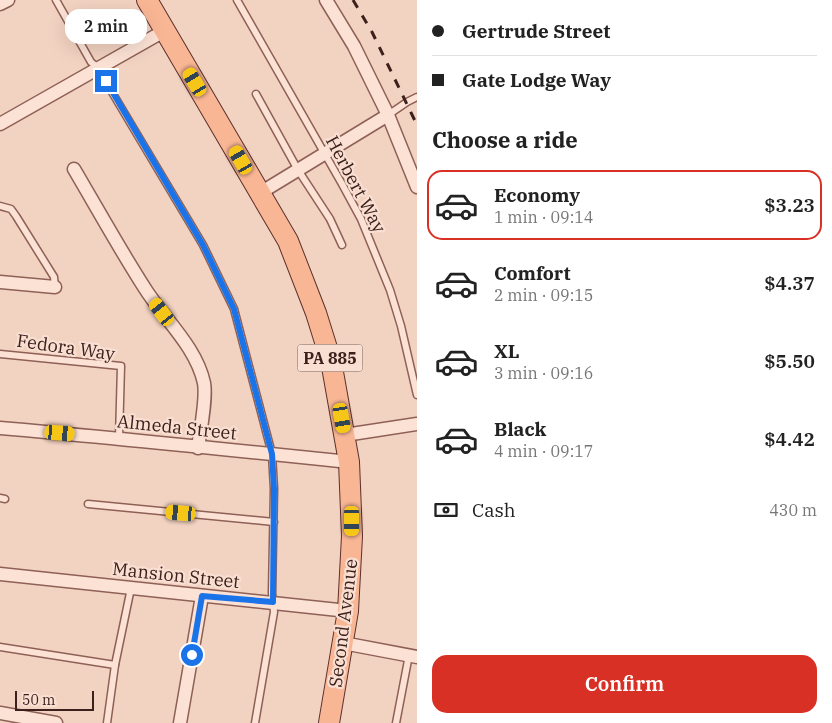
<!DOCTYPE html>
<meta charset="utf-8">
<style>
:root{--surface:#fff;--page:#f2f2f2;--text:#222;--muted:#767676;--line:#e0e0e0;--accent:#d93025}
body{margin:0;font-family:"IBM Plex Serif",serif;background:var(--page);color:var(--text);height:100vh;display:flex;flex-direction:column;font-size:19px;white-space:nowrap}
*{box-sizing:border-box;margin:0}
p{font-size:16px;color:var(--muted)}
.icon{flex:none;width:28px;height:28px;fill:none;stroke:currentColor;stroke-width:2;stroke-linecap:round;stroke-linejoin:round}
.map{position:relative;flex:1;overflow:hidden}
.sheet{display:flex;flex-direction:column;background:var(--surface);width:415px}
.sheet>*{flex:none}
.banner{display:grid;align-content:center;height:110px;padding:0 15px;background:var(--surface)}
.scale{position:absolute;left:15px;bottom:12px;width:79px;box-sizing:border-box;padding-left:5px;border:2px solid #3c201c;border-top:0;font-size:14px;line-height:18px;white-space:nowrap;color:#3c201c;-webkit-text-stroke:4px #f9dfd1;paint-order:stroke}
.end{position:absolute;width:22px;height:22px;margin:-11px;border:6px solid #1a73e8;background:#fff;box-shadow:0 0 0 2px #fff}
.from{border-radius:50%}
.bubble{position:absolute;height:35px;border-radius:15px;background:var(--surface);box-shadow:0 5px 20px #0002;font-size:16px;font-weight:600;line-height:35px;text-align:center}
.car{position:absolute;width:15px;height:30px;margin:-15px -8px;border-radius:6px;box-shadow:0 0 4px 1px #0007;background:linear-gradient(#f5c518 24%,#345 0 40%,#f5c518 0 76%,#345 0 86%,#f5c518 0)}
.banner b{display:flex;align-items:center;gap:18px;height:48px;font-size:19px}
.banner b+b{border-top:1px solid var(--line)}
.banner i{width:12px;height:12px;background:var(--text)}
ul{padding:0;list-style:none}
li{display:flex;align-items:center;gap:15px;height:70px;margin:0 10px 8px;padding:0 5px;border:2px solid transparent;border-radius:15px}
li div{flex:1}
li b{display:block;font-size:19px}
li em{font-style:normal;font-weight:600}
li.current{border-color:var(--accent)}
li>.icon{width:45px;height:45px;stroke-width:1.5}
h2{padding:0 15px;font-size:22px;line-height:60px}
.pay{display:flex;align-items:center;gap:12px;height:55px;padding:0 15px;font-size:19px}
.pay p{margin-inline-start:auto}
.button{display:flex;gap:10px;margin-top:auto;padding:10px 15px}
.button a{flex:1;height:58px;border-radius:15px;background:var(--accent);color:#fff;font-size:20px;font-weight:600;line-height:58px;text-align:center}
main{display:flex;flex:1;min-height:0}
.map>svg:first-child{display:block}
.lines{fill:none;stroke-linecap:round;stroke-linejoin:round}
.lane-casing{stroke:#8e6056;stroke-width:9}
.street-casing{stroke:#8e6056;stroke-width:15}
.primary-casing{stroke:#5b302b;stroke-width:22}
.lane{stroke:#fce2d5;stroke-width:6}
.street{stroke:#fce2d5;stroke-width:12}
.primary{stroke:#f9b695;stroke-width:20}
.rail{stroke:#3c201c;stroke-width:3;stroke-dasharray:9 9;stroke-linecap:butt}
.route{stroke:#1a73e8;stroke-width:6}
.labels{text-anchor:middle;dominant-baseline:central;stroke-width:4.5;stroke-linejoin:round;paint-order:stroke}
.shield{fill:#f9dfd1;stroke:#755952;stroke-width:1}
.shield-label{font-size:16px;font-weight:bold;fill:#3c201c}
.street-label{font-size:18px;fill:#3c201c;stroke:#f9dfd1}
</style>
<main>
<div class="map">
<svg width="417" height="723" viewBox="0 0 417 723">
<rect width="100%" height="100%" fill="#f2d2c1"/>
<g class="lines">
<g class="lane-casing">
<g id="lane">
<path d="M56 0 91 62 97 67 203 245 234 309 272 454 274 489 272 593 274 612 255 723"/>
<path d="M237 0 342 184 361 219 390 290 401 326 417 395"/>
<path d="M256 94 298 170 330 219 342 245"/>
<path d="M388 115 407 102 417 97"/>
<path d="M0 206 11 209 16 216 54 277 55 287"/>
<path d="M0 354 121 366 119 438"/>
<path d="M0 498 5 499"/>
<path d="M88 504 274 522"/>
<path d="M0 647 115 665"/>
<path d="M107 723 115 665 131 588"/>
<path d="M396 723 409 655"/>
</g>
</g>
<g class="street-casing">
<g id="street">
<path d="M326 0 354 46 388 115 417 187"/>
<path d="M0 4 8 0"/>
<path d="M0 124 164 31"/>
<path d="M74 169C97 208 119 248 144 287 163 318 196 346 204 383 207 399 200 431 198 448"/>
<path d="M260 193 388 115"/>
<path d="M0 282 55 287"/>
<path d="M0 428C117 438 233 450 349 462"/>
<path d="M345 435 417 424"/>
<path d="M0 574 348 611"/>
<path d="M343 643 417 657"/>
<path d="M0 713 56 723"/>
<path d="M180 723 202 596"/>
</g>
</g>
<g class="primary-casing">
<path id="primary" d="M147 0 288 241 316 313 331 361 349 462 352 536 348 611 329 723"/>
</g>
<use href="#lane" class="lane"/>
<use href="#street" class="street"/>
<use href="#primary" class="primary"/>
<path class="rail" d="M353 0 372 32 417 125"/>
</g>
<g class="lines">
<path class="route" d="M106 81 203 245 234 309 272 454 274 489 273 602 202 596 192 655"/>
</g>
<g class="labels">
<rect class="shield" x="297.5" y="344.5" width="65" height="27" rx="4"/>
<g class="shield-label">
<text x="330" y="358">PA 885</text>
</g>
<g class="street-label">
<text transform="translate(356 184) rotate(62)">Herbert Way</text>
<text transform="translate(66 347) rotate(8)">Fedora Way</text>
<text transform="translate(177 427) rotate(6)">Almeda Street</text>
<text transform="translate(176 575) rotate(6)">Mansion Street</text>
<text transform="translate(343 623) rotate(-83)">Second Avenue</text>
</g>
</g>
</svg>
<div class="scale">50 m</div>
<i class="end from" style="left:192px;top:655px"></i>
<i class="end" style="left:106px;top:81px"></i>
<div class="bubble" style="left:65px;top:9px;width:82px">2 min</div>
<i class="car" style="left:195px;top:82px;rotate:329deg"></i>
<i class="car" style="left:241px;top:160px;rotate:330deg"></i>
<i class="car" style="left:162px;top:312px;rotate:323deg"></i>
<i class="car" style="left:342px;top:418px;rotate:170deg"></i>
<i class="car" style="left:60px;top:433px;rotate:95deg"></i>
<i class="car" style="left:181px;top:513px;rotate:275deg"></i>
<i class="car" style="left:352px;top:521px;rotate:180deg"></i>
</div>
<section class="sheet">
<div class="banner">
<b><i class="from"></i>Gertrude Street</b>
<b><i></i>Gate Lodge Way</b>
</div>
<h2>Choose a ride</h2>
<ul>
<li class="current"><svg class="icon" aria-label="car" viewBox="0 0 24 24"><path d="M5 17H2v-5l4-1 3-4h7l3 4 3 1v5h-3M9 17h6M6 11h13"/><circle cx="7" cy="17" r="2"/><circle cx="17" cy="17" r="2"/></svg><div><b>Economy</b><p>1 min · 09:14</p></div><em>$3.23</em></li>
<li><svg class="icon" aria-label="car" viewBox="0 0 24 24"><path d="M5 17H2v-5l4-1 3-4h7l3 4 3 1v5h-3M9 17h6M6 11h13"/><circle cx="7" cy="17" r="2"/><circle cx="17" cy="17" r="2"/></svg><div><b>Comfort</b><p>2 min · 09:15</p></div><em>$4.37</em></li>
<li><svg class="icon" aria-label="car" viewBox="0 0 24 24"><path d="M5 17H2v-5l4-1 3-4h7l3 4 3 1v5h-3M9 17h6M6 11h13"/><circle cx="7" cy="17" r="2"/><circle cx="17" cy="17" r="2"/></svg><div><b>XL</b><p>3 min · 09:16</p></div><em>$5.50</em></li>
<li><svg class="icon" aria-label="car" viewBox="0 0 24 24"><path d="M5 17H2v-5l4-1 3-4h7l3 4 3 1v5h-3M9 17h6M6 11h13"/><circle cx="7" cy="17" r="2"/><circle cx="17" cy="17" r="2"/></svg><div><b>Black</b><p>4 min · 09:17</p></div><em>$4.42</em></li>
</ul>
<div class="pay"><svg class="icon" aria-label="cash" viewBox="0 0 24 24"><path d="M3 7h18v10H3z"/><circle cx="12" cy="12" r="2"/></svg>Cash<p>430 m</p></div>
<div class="button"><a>Confirm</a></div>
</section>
</main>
